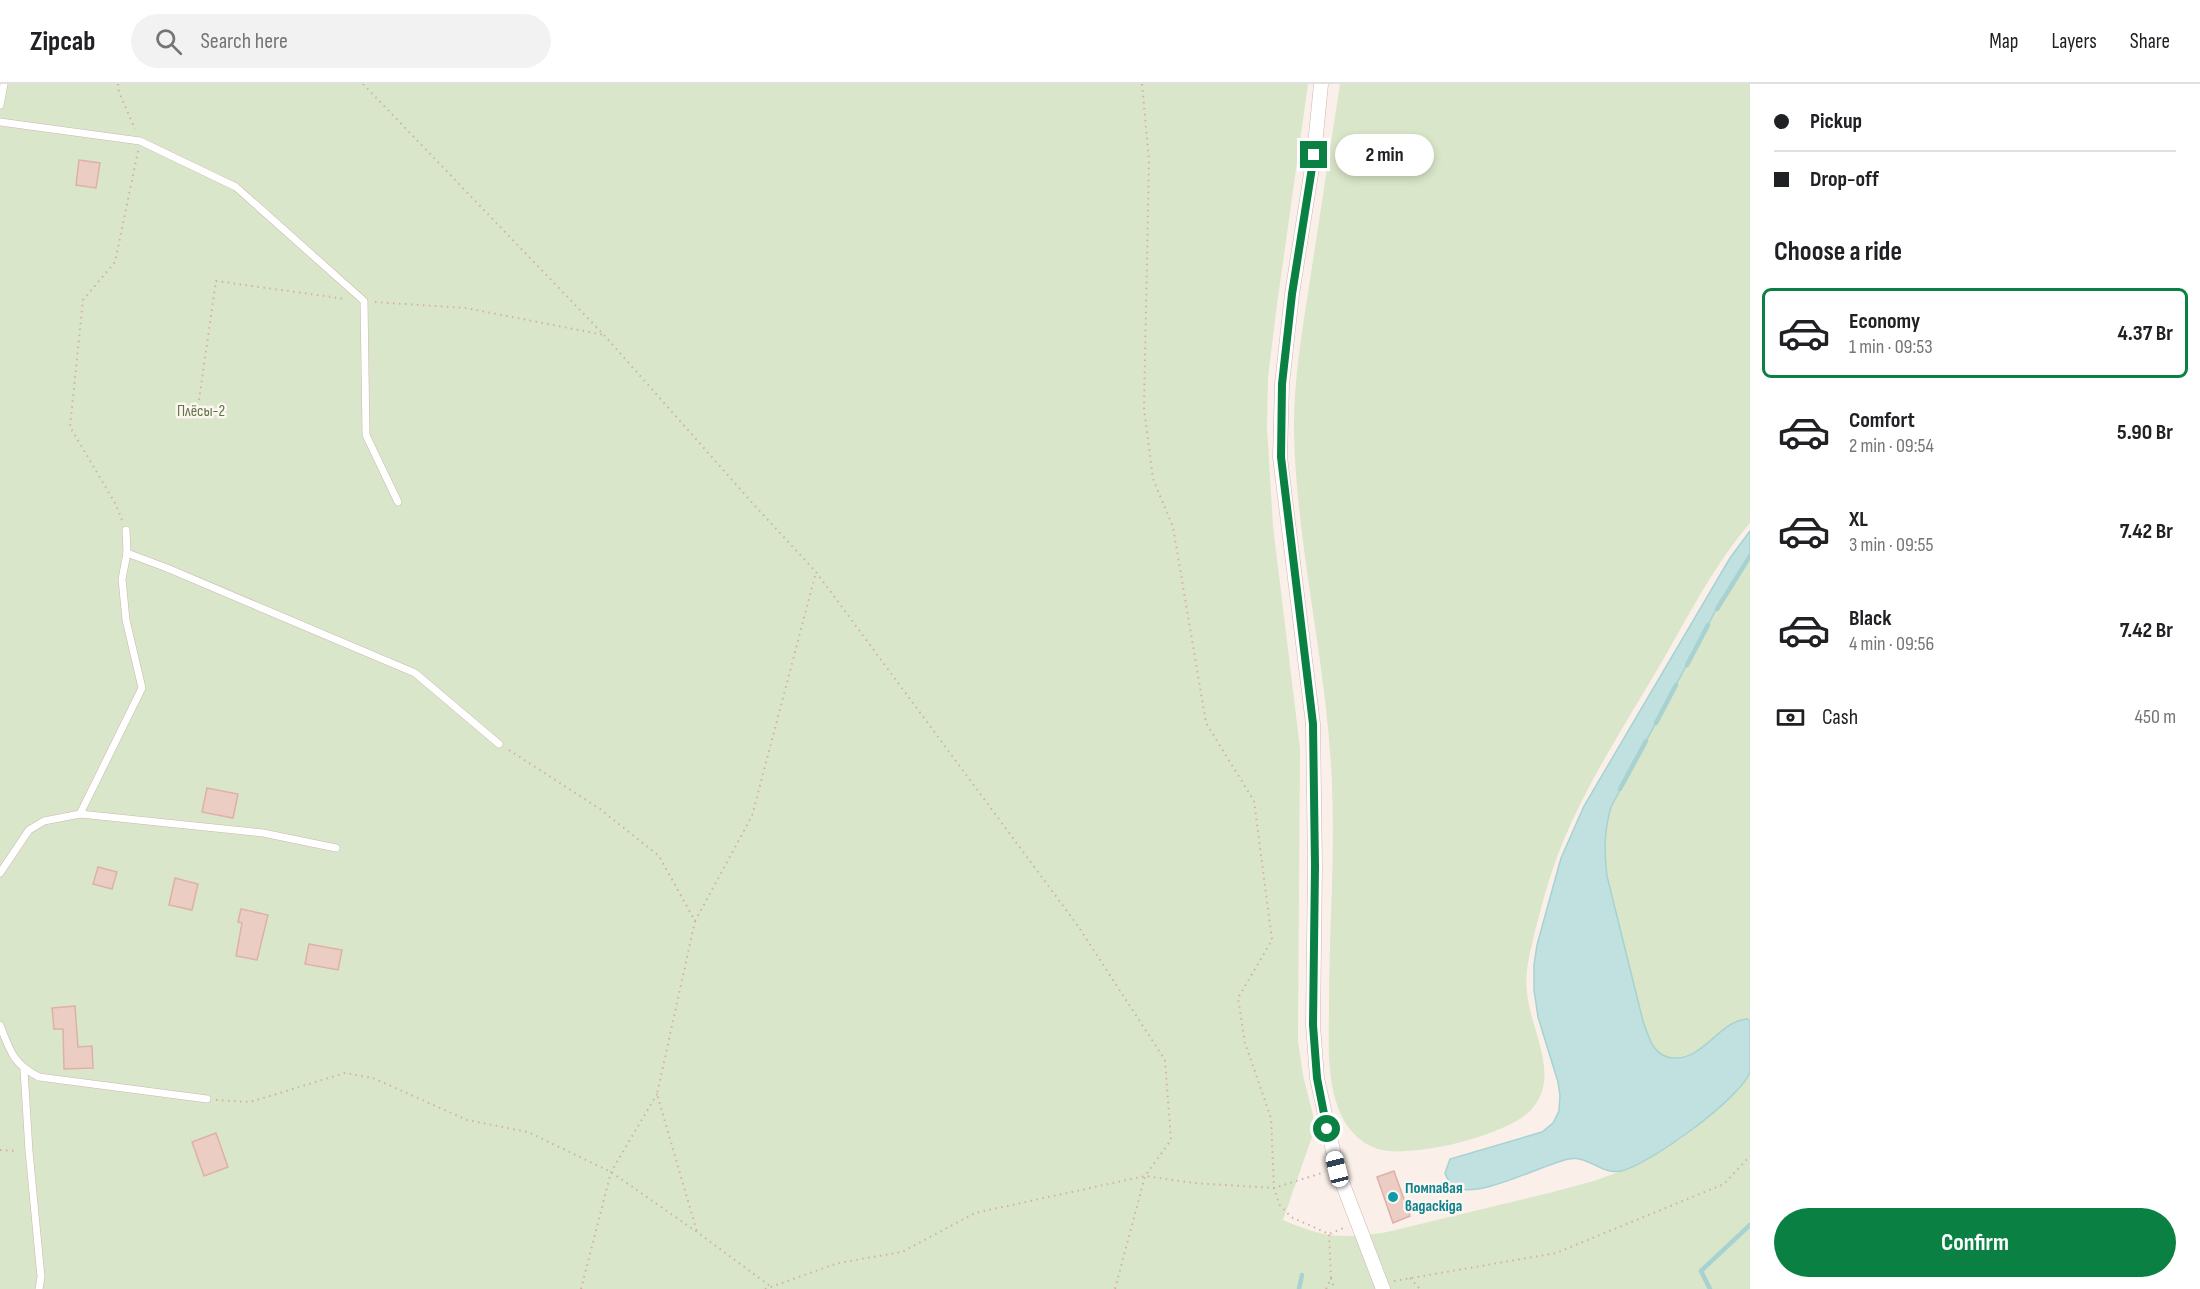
<!DOCTYPE html>
<meta charset="utf-8">
<style>
:root{--surface:#fff;--page:#f2f2f2;--text:#202124;--muted:#757577;--line:#e0e0e0;--accent:#0b8043}
body{margin:0;font-family:"Sofia Sans Condensed",sans-serif;background:var(--page);color:var(--text);height:100vh;display:flex;flex-direction:column;font-size:22px;white-space:nowrap}
*{box-sizing:border-box;margin:0}
p{font-size:20px;color:var(--muted)}
.icon{flex:none;width:33px;height:33px;fill:none;stroke:currentColor;stroke-width:2;stroke-linecap:round;stroke-linejoin:round}
.map{position:relative;flex:1;overflow:hidden}
.sheet{display:flex;flex-direction:column;background:var(--surface);width:450px}
.sheet>*{flex:none}
.top-card{display:grid;align-content:center;height:132px;padding:0 24px;background:var(--surface)}
.end{position:absolute;width:27px;height:27px;margin:-14px;border:8px solid #0b8043;background:#fff;box-shadow:0 0 0 3px #fff}
.from{border-radius:50%}
.bubble{position:absolute;height:42px;border-radius:21px;background:var(--surface);box-shadow:0 3px 9px #0003;font-size:20px;font-weight:700;line-height:42px;text-align:center}
.car{position:absolute;width:18px;height:36px;margin:-18px -9px;border-radius:8px;box-shadow:0 0 4px 2px #0007;background:linear-gradient(#fff 24%,#345 0 40%,#fff 0 76%,#345 0 86%,#fff 0)}
.top-card b{display:flex;align-items:center;gap:21px;height:57px;font-size:22px}
.top-card b+b{border-top:2px solid var(--line)}
.top-card i{width:15px;height:15px;background:var(--text)}
ul{padding:0;list-style:none}
li{display:flex;align-items:center;gap:18px;height:90px;margin:0 12px 9px;padding:0 12px;border:3px solid transparent;border-radius:9px}
li div{flex:1}
li b{display:block;font-size:22px}
li em{font-style:normal;font-weight:700}
li.on{border-color:var(--accent)}
li>.icon{width:54px;height:54px;stroke-width:1.5}
h2{padding:0 24px;font-size:27px;line-height:72px}
.pay{display:flex;align-items:center;gap:15px;height:66px;padding:0 24px;font-size:22px}
.pay p{margin-inline-start:auto}
.primary-button{display:flex;gap:12px;margin-top:auto;padding:12px 24px}
.primary-button a{flex:1;height:69px;border-radius:36px;background:var(--accent);color:#fff;font-size:24px;font-weight:700;line-height:69px;text-align:center}
header{display:flex;align-items:center;gap:36px;box-sizing:border-box;height:84px;padding:0 30px;background:var(--surface);border-bottom:2px solid var(--line)}
header strong{font-size:28px}
nav{display:flex;gap:33px;margin-inline-start:auto;font-size:21px}
.search{width:420px;height:54px;background:var(--page);display:flex;align-items:center;gap:15px;box-sizing:border-box;padding:0 21px;border-radius:33px;color:var(--muted);font-size:22px}
main{display:flex;flex:1;min-height:0}
.map>svg:first-child{display:block}
.green{fill:#dae6c9}
.water{fill:#c0e1e0;stroke:#a7d2d1;stroke-width:1.5}
.lines{fill:none;stroke-linecap:round;stroke-linejoin:round}
.stream{stroke:#a7d2d1;stroke-width:4.5}
.building{fill:#eccdc4;stroke:#ddb1a7;stroke-width:1.5}
.lane-casing{stroke:#cbb7b0;stroke-width:8}
.street-casing{stroke:#cbb7b0;stroke-width:15}
.path{stroke:#d1b0a7;stroke-width:2;stroke-dasharray:1.5 4.5;stroke-linecap:butt}
.lane{stroke:#fff;stroke-width:7}
.street{stroke:#fff;stroke-width:14}
.route{stroke:#0b8043;stroke-width:8}
.culture-dot{fill:#0f9aa8;stroke:#fdf5ef;stroke-width:2}
.labels{text-anchor:middle;dominant-baseline:central;stroke-width:5;stroke-linejoin:round;paint-order:stroke}
.park-label{font-size:16px;fill:#5e7649;stroke:#fdf5ef}
.culture-label{font-size:16px;font-weight:bold;fill:#0d838f;stroke:#fdf5ef;text-anchor:start}
</style>
<header>
<strong>Zipcab</strong>
<div class="search"><svg class="icon" aria-label="search" viewBox="0 0 24 24"><circle cx="10" cy="10" r="6"/><path d="M15 15l6 6"/></svg>Search here</div>
<nav><a>Map</a><a>Layers</a><a>Share</a></nav>
</header>
<main>
<div class="map">
<svg width="1750" height="1205" viewBox="0 0 1750 1205">
<rect width="100%" height="100%" fill="#faf0e9"/>
<g class="green">
<path d="M0 0H1308L1276 228 1268 294 1267 343 1273 442 1300 664 1298 957 1303 991 1314 1035 1313 1050 1283 1136C1324 1154 1343 1155 1387 1148L1549 1109 1597 1096 1642 1079 1682 1054 1701 1038 1742 1000 1750 987V1205H0Z"/>
<path d="M1340 0H1750V439C1715 480 1690 529 1663 576 1628 636 1589 695 1562 760 1549 792 1540 827 1532 860 1528 876 1525 892 1527 908 1530 946 1562 993 1531 1026 1507 1052 1411 1075 1378 1065 1359 1059 1346 1044 1339 1026 1326 994 1329 956 1329 922 1329 849 1335 775 1332 702 1328 584 1297 468 1294 350 1293 296 1303 243 1311 189 1321 126 1330 63 1340 0Z"/>
<path d="M1750 472V937L1747 935C1727 948 1677 990 1656 967 1649 959 1647 947 1643 937L1607 792C1604 767 1604 747 1611 723L1718 522Z"/>
</g>
<path class="water" d="M1750 447V472L1718 522 1611 723C1604 747 1604 767 1607 792L1643 937C1649 953 1653 973 1673 974 1704 976 1719 937 1747 935L1750 937C1750 949 1750 978 1750 988 1741 1014 1649 1081 1621 1087 1601 1091 1588 1071 1569 1075 1543 1080 1478 1116 1455 1103 1450 1100 1447 1095 1445 1089L1450 1075 1542 1048 1553 1039 1559 1027 1560 1012 1558 998 1538 933 1534 906V881L1537 861 1561 774 1584 722 1730 474Z"/>
<g class="lines">
<g class="stream">
<path d="M1717 525 1750 472"/>
<path d="M1687 581 1708 541"/>
<path d="M1656 639 1676 601"/>
<path d="M1620 705 1646 657"/>
<path d="M1299 1205 1302 1191"/>
<path d="M1710 1205 1701 1187 1750 1141"/>
</g>
</g>
<g class="building">
<path d="M79 76 100 79 96 104 76 101Z"/>
<path d="M207 704 238 710 233 734 202 728Z"/>
<path d="M98 783 117 788 112 805 93 800Z"/>
<path d="M175 794 198 800 192 826 169 821Z"/>
<path d="M241 825 268 831 257 876 236 872 242 839 238 838Z"/>
<path d="M309 860 342 866 338 886 305 880Z"/>
<path d="M75 922 78 963 92 962 93 984 64 985 63 945H54L52 924Z"/>
<path d="M216 1049 228 1083 204 1092 192 1058Z"/>
<path d="M1394 1087 1410 1132 1393 1139 1377 1093Z"/>
</g>
<g class="lines">
<g class="lane-casing">
<g id="lane">
<path d="M0 21 4 0"/>
<path d="M0 38 140 57 236 103 364 217 366 351 398 418"/>
<path d="M127 469 167 484 415 589 499 660"/>
<path d="M80 730 142 604 126 536 122 495 127 469 126 446"/>
<path d="M0 789 29 746 44 737 80 730 263 749 336 764"/>
<path d="M0 941C10 967 13 980 39 993L207 1015"/>
<path d="M24 986 29 1067 41 1193 39 1205"/>
</g>
</g>
<g class="street-casing">
<path id="street" d="M1321 0 1314 71 1292 210 1282 300 1280 373 1313 640 1315 782 1313 941 1317 994 1337 1085 1383 1205"/>
</g>
<g class="path">
<path d="M118 0 119 8 135 45"/>
<path d="M363 0 604 251 756 423 816 488 1078 842 1165 976 1171 1056 1145 1092 1115 1205"/>
<path d="M1142 0 1149 76 1144 324 1153 395 1173 443 1206 639 1254 717 1272 856 1238 914 1245 959 1271 1034 1274 1104 1279 1120 1291 1133 1329 1150 1346 1143"/>
<path d="M375 218 466 224 604 251"/>
<path d="M199 316 216 197 346 215"/>
<path d="M122 436 115 419 70 343 83 216 115 178 138 67"/>
<path d="M509 666 600 725 659 772 695 837 657 1010 697 1148"/>
<path d="M695 837 752 732 816 488"/>
<path d="M216 1016 250 1018 345 989 373 994 467 1036 528 1048 611 1088 697 1148 770 1202"/>
<path d="M0 1066 18 1067"/>
<path d="M1331 1194 1334 1205"/>
<path d="M1410 1194 1420 1205"/>
<path d="M1394 1197 1556 1169 1724 1100 1750 1072"/>
<path d="M581 1205 611 1088 657 1010"/>
<path d="M765 1205 838 1179 902 1168 975 1129 1145 1092 1194 1099 1274 1104 1325 1088"/>
<path d="M1326 1205 1331 1194 1329 1150"/>
</g>
<use href="#lane" class="lane"/>
<use href="#street" class="street"/>
</g>
<g class="lines">
<path class="route" d="M1314 71 1292 210 1282 300 1281 373 1313 640 1315 782 1313 941 1317 994 1327 1045"/>
</g>
<circle class="culture-dot" cx="1393" cy="1113" r="6"/>
<g class="labels">
<g class="park-label">
<text x="201" y="327">Плёсы-2</text>
</g>
<g class="culture-label">
<text x="1405" y="1104">Помпавая<tspan x="1405" dy="18">вадаскіда</tspan></text>
</g>
</g>
</svg>
<i class="end from" style="left:1327px;top:1045px"></i>
<i class="end" style="left:1314px;top:71px"></i>
<div class="bubble" style="left:1335px;top:50px;width:99px">2 min</div>
<i class="car" style="left:1337px;top:1085px;rotate:346deg"></i>
</div>
<section class="sheet">
<div class="top-card">
<b><i class="from"></i>Pickup</b>
<b><i></i>Drop-off</b>
</div>
<h2>Choose a ride</h2>
<ul>
<li class="on"><svg class="icon" aria-label="car" viewBox="0 0 24 24"><path d="M5 17H2v-5l4-1 3-4h7l3 4 3 1v5h-3M9 17h6M6 11h13"/><circle cx="7" cy="17" r="2"/><circle cx="17" cy="17" r="2"/></svg><div><b>Economy</b><p>1 min · 09:53</p></div><em>4.37 Br</em></li>
<li><svg class="icon" aria-label="car" viewBox="0 0 24 24"><path d="M5 17H2v-5l4-1 3-4h7l3 4 3 1v5h-3M9 17h6M6 11h13"/><circle cx="7" cy="17" r="2"/><circle cx="17" cy="17" r="2"/></svg><div><b>Comfort</b><p>2 min · 09:54</p></div><em>5.90 Br</em></li>
<li><svg class="icon" aria-label="car" viewBox="0 0 24 24"><path d="M5 17H2v-5l4-1 3-4h7l3 4 3 1v5h-3M9 17h6M6 11h13"/><circle cx="7" cy="17" r="2"/><circle cx="17" cy="17" r="2"/></svg><div><b>XL</b><p>3 min · 09:55</p></div><em>7.42 Br</em></li>
<li><svg class="icon" aria-label="car" viewBox="0 0 24 24"><path d="M5 17H2v-5l4-1 3-4h7l3 4 3 1v5h-3M9 17h6M6 11h13"/><circle cx="7" cy="17" r="2"/><circle cx="17" cy="17" r="2"/></svg><div><b>Black</b><p>4 min · 09:56</p></div><em>7.42 Br</em></li>
</ul>
<div class="pay"><svg class="icon" aria-label="cash" viewBox="0 0 24 24"><path d="M3 7h18v10H3z"/><circle cx="12" cy="12" r="2"/></svg>Cash<p>450 m</p></div>
<div class="primary-button"><a>Confirm</a></div>
</section>
</main>
